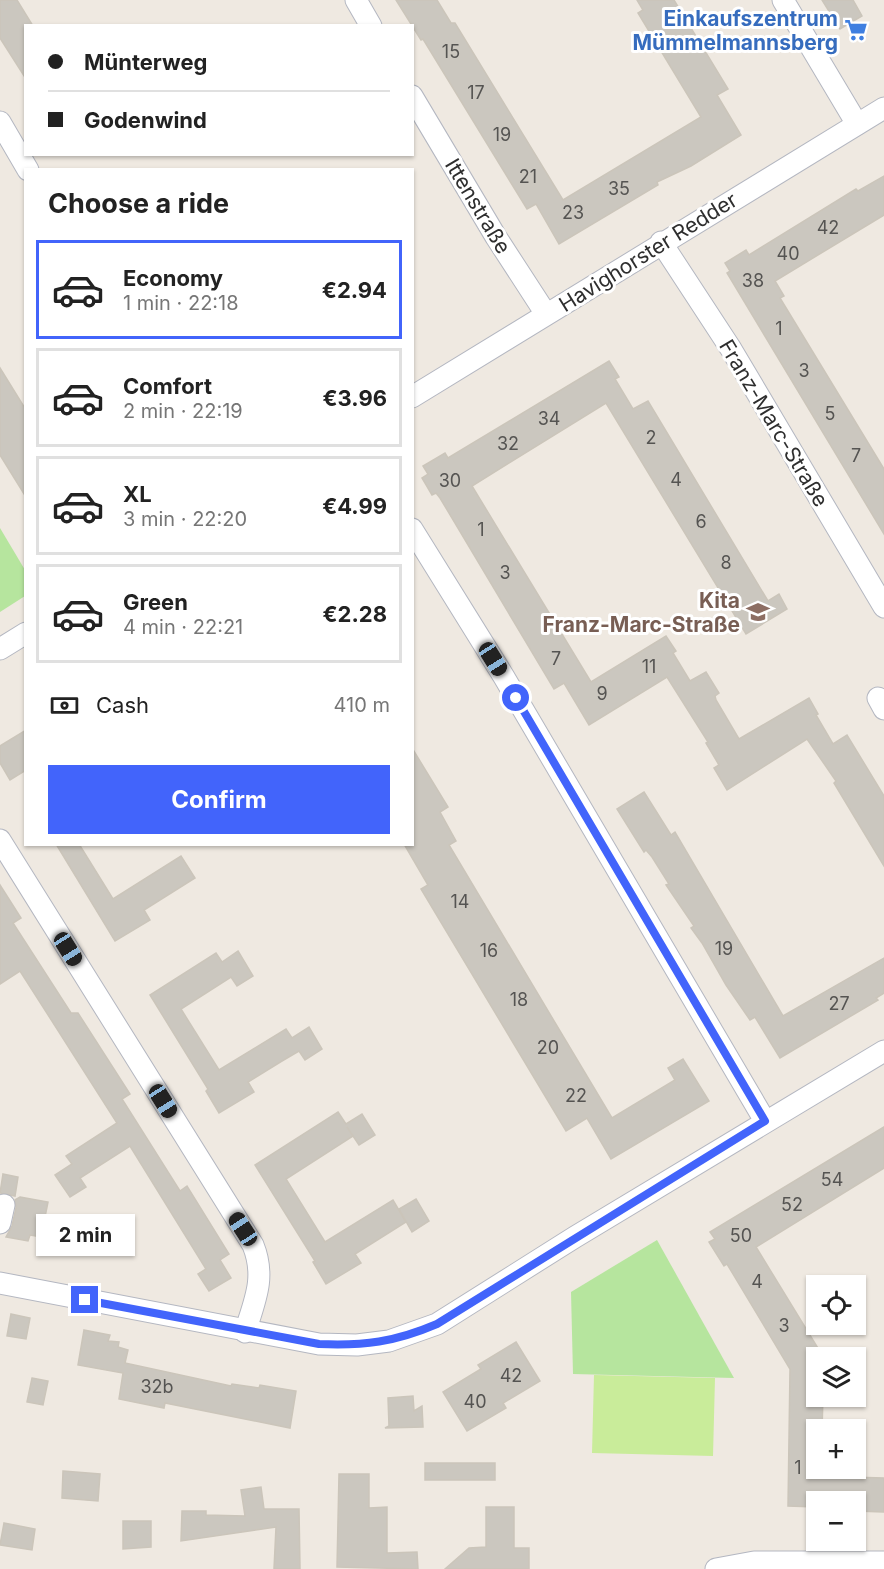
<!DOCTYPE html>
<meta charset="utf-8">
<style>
:root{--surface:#fff;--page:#f2f2f2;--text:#222;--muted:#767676;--line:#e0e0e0;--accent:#4264fb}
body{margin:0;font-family:Inter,sans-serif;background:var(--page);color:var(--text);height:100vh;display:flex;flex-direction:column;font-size:22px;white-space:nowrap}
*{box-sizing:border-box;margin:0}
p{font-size:20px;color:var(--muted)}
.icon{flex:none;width:33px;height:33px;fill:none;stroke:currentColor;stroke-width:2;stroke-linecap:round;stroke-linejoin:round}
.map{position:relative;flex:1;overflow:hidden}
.drawer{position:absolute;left:24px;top:168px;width:390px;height:678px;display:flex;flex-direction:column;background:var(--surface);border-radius:0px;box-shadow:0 2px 4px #0004}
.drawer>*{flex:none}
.hud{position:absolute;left:24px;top:24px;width:390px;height:132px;border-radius:0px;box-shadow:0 2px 4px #0004;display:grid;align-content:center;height:132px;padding:0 24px;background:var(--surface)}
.tools{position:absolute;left:806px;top:1275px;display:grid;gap:12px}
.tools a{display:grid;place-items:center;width:60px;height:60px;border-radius:0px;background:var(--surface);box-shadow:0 2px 4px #0004;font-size:30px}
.end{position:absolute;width:27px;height:27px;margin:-14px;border:8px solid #4264fb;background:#fff;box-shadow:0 0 0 3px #fff}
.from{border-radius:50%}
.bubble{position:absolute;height:42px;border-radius:0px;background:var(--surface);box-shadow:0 2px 4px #0004;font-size:20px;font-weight:700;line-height:42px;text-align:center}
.car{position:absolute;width:18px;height:36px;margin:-18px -9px;border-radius:8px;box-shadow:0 0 4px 2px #0007;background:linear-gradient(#222 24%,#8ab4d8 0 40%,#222 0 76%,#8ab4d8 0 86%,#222 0)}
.hud b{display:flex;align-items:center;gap:21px;height:57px;font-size:22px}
.hud b+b{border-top:2px solid var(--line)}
.hud i{width:15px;height:15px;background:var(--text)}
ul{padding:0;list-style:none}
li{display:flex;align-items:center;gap:18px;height:99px;margin:0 12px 9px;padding:0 12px;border:3px solid var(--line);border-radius:0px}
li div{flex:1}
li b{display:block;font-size:22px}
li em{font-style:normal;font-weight:700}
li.current{border-color:var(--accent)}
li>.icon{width:54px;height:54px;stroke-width:1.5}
h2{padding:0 24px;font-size:27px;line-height:72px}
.pay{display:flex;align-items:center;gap:15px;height:66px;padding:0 24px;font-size:22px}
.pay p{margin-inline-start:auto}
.cta{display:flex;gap:12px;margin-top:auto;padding:12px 24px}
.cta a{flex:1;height:69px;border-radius:0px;background:var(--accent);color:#fff;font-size:24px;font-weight:700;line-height:69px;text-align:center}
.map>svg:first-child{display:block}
.green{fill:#b6e59e}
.pitch{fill:#c9ec9a}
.building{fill:#cbc7bf;stroke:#cbc5ba;stroke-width:1.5}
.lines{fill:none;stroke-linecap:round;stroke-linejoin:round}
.minor-casing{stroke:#b4b7c1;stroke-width:23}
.minor{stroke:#fff;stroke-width:21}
.route{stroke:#4264fb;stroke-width:8}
.labels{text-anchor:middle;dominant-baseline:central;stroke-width:6;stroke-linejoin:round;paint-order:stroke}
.number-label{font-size:18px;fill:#555452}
.shop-label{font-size:21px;font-weight:bold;fill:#366cbe;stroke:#fff;text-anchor:end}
.street-label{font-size:21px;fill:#2e2e2e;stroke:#fff}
.education-label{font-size:21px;font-weight:bold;fill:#785e54;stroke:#fff;text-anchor:end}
</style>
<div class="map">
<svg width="884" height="1569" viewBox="0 0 884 1569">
<rect width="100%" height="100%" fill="#efe9e1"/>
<g class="green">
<path d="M0 528 25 570V596L0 612Z"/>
<path d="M657 1240 734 1378 573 1374 571 1292Z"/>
</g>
<path class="pitch" d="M594 1375 715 1378 713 1456 592 1453Z"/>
<g class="building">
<path d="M0 0H17L33 26H26V79L0 38Z"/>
<path d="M396 0H437L451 23H455L563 200 701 117 638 13 643 10 637 0H674L728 89 717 95 741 135 691 166 657 182 658 185 559 244 536 204 527 209 423 39 421 40Z"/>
<path d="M822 0H853L862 16 840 29Z"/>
<path d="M884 176V215L775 281 784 296 780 298 884 469V534L727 273 730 271 725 263 746 250 749 255 856 189 858 191Z"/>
<path d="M609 361 619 377 615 379 633 409 648 401 768 601 779 594 787 609 746 634 606 403 472 486 591 682 666 636 676 651 673 653 690 681 706 672 719 693 715 696 716 700 739 739 809 698 818 714 816 715 833 744 847 735 884 796V866L834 783 836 781 807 739 727 790 714 768 719 765 706 743 708 742 667 677 589 725 564 683 554 689 440 498 436 493 432 495 422 478 428 474 423 466 445 453 448 458Z"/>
<path d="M0 368 26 410V497L0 455Z"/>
<path d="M26 730V770L10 780 0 763V746Z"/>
<path d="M412 748 448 807 440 812 456 841 449 845 612 1118 675 1080 668 1068 683 1059 709 1101 611 1159 587 1118 566 1131 421 889 428 885 404 844H412Z"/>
<path d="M644 792 671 835 675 832 783 1016 884 958V993L876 998 878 1000 780 1058 755 1017 750 1020 726 985 702 943 691 928 694 926 666 885 669 884 652 857 646 850 644 852 617 809Z"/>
<path d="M56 844H79L113 899 181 856 195 878 144 910 150 920 115 941Z"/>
<path d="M0 885 21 918 13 923 71 1013H78L130 1094 122 1099 180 1191 187 1186 229 1254 220 1260 231 1278 209 1291 198 1274 206 1269 130 1146 80 1178 86 1187 70 1197 55 1175 72 1164 66 1156 117 1123 20 971 0 984Z"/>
<path d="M238 951 253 976 237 986 231 977 181 1009 219 1070 286 1029 292 1038 309 1027 322 1049 305 1060 299 1051 282 1061 248 1082 254 1092 219 1113 206 1091 208 1089 150 995 216 953 222 962Z"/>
<path d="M338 1112 346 1124 362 1114 375 1135 359 1145 347 1127 353 1136 286 1179 325 1242 393 1200 406 1222 355 1254 361 1263 326 1284 313 1262 315 1261 255 1165Z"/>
<path d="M884 1127V1168L756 1247 824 1358H816V1396H823L822 1430H816V1476L884 1478V1512L855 1511V1502H816V1507L788 1506 790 1369 727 1264 724 1266 709 1242 715 1239 710 1232Z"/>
<path d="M3 1174 18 1177 15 1196 0 1193Z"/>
<path d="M20 1197 48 1202 41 1237 30 1235 28 1241 6 1237 12 1226 16 1208 15 1200Z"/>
<path d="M416 1199 429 1221 412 1232 399 1209Z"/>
<path d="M11 1314 30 1318 26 1339 7 1336Z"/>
<path d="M84 1330 110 1335 108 1341 119 1342 118 1347 128 1350 125 1363 231 1386 232 1384 259 1388 260 1385 296 1391 290 1428 165 1403 164 1408 119 1399 123 1373 78 1365Z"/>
<path d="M516 1342 540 1381 503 1403 506 1408 467 1431 443 1392 481 1369 478 1365Z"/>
<path d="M32 1378 48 1381 43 1405 27 1402Z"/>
<path d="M413 1396 414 1411 422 1406 423 1427 385 1428 389 1426 388 1398Z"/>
<rect x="425" y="1463" width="70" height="17"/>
<path d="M63 1471 100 1474 98 1501 62 1498Z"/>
<path d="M339 1474H369V1508L387 1507V1553L417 1552 418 1569 337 1567Z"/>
<path d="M261 1487 264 1509H299L300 1569H274L276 1527 181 1541 182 1511H206V1515L245 1516 241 1490Z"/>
<path d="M486 1507H514V1548H529V1569H445L469 1548 486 1547Z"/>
<path d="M123 1521H151V1547L123 1549Z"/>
<path d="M4 1523 35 1529 32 1550 0 1545Z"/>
</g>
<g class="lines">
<g class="minor-casing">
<g id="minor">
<path d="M356 0 371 26"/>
<path d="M783 0 857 124"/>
<path d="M412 96 496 237 546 314"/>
<path d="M0 122 28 170"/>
<path d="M661 242 731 349 884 607"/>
<path d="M412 397 884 108"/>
<path d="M412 529 504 677 765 1121"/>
<path d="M0 649 26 633"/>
<path d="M878 698 884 709"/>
<path d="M0 840 253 1245C266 1277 255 1300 245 1332"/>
<path d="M0 1223 4 1205"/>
<path d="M0 1283 319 1344 357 1345 389 1341 437 1324 575 1237 884 1051"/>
<path d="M716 1569 754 1562H884"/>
</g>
</g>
<use href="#minor" class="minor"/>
</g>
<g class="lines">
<path class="route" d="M85 1300 319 1344C364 1346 395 1342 437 1324L765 1121 516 698"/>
</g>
<defs>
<g id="supermarket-bare" transform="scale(1.8)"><path d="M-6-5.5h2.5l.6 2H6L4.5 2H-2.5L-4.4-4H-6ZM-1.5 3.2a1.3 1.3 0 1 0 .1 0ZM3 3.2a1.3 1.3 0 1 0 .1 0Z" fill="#3f7fe0" stroke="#fff" stroke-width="2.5" paint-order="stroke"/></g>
<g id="school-bare" transform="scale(1.8)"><path d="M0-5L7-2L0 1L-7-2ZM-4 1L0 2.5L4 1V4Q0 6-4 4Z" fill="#8d6e63" stroke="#fff" stroke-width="2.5" paint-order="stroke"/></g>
</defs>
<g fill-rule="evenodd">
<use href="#supermarket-bare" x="856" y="30"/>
<use href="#school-bare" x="758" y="612"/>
</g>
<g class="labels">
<g class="number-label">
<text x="451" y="51">15</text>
<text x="476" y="92">17</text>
<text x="502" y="134">19</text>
<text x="528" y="176">21</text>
<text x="619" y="188">35</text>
<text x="573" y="212">23</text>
<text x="828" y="227">42</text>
<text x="788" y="253">40</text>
<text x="753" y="280">38</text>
<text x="779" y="328">1</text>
<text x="804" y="370">3</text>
<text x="830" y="413">5</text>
<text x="549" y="418">34</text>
<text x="651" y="437">2</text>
<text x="508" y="443">32</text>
<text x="856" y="455">7</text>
<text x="676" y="479">4</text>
<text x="450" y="480">30</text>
<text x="701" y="521">6</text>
<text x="481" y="529">1</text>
<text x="726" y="562">8</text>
<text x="505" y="572">3</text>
<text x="556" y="658">7</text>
<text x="649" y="666">11</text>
<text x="602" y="693">9</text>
<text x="460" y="901">14</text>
<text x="724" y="948">19</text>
<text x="489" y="950">16</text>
<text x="519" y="999">18</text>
<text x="839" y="1003">27</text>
<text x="548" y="1047">20</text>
<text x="576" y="1095">22</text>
<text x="832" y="1179">54</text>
<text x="792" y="1204">52</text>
<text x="741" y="1235">50</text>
<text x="757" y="1281">4</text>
<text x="784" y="1325">3</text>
<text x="511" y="1375">42</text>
<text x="157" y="1386">32b</text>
<text x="475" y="1401">40</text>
<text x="798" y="1467">1</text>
</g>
<g class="shop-label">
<text x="838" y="18">Einkaufszentrum<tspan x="838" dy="24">Mümmelmannsberg</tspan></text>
</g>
<g class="street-label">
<text transform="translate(478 206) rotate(59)">Ittenstraße</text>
<text transform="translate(648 252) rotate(-32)">Havighorster Redder</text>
<text transform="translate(774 423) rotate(59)">Franz-Marc-Straße</text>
</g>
<g class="education-label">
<text x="740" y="600">Kita<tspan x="740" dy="24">Franz-Marc-Straße</tspan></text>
</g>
</g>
</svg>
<div class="tools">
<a><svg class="icon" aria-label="locate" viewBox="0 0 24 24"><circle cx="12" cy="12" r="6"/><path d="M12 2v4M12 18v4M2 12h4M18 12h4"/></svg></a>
<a><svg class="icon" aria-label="layers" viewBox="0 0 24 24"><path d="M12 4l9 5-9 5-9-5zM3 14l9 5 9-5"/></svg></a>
<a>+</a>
<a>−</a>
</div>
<i class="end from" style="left:516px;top:698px"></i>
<i class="end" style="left:85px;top:1300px"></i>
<div class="bubble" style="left:36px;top:1214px;width:99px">2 min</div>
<i class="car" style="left:493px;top:659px;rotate:148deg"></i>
<i class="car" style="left:68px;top:949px;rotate:148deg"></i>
<i class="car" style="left:163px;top:1101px;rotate:148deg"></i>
<i class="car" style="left:243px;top:1229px;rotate:327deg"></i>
<div class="hud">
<b><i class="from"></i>Münterweg</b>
<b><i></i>Godenwind</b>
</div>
<section class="drawer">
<h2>Choose a ride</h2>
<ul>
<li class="current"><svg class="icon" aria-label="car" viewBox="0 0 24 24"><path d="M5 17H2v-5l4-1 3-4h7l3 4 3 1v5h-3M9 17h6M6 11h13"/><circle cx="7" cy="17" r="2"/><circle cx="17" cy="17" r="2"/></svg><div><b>Economy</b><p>1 min · 22:18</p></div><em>€2.94</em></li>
<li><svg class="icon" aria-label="car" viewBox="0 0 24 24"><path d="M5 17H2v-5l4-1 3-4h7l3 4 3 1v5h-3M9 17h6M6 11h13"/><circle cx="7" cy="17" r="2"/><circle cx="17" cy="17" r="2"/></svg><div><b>Comfort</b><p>2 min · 22:19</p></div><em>€3.96</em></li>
<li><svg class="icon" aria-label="car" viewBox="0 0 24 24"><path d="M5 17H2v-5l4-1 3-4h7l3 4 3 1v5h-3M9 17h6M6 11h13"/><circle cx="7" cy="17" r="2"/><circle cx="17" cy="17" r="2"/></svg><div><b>XL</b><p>3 min · 22:20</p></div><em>€4.99</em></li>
<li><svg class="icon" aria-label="car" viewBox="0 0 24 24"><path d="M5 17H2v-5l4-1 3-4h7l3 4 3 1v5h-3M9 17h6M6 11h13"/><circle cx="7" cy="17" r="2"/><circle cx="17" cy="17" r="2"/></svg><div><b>Green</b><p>4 min · 22:21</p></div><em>€2.28</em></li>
</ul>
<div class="pay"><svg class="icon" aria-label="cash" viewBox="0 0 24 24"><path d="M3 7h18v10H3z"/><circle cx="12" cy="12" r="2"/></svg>Cash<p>410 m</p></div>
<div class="cta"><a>Confirm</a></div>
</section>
</div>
